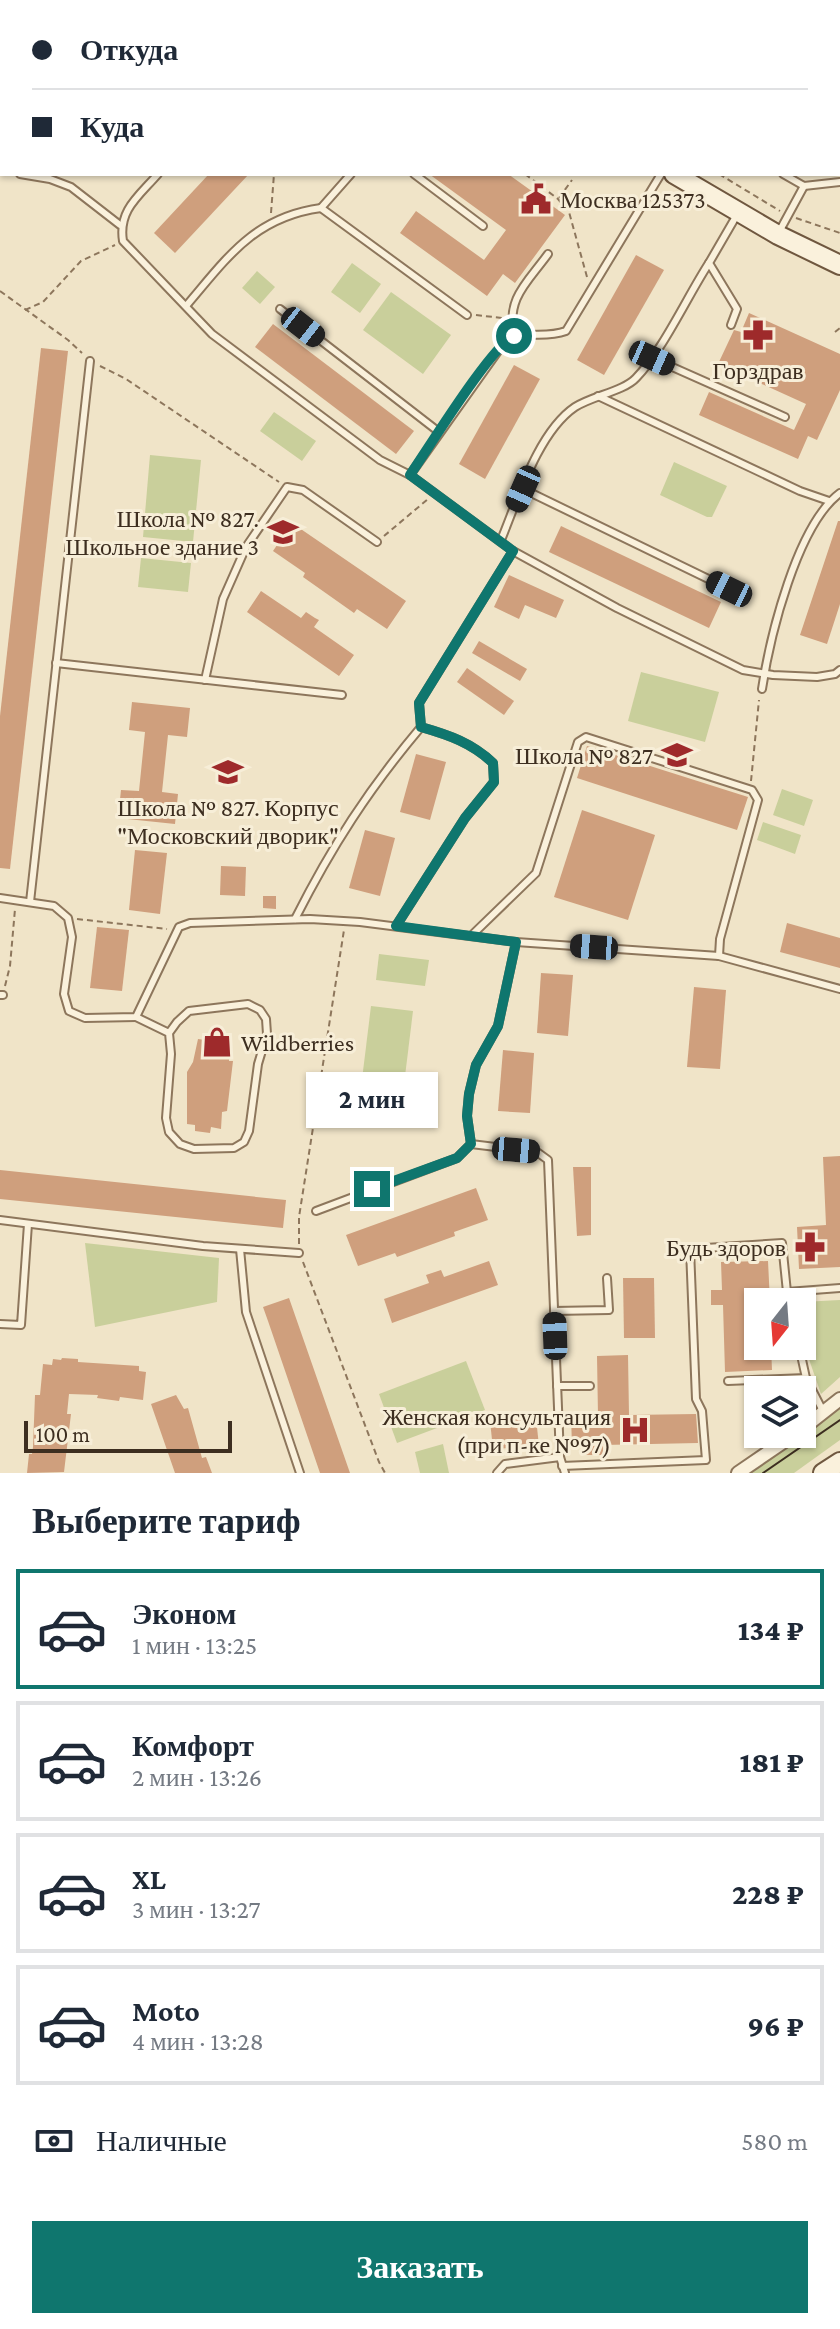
<!DOCTYPE html>
<html lang="ru">
<meta charset="utf-8">
<style>
:root{--surface:#fff;--page:#f2f2f3;--text:#1f2937;--muted:#747a83;--line:#e0e1e3;--accent:#0f766e}
body{margin:0;font-family:"Crimson Pro",serif;background:var(--page);color:var(--text);height:100vh;display:flex;flex-direction:column;font-size:30px;white-space:nowrap}
*{box-sizing:border-box;margin:0}
p{font-size:26px;color:var(--muted)}
.icon{flex:none;width:44px;height:44px;fill:none;stroke:currentColor;stroke-width:2;stroke-linecap:round;stroke-linejoin:round}
.map{position:relative;height:1473px;overflow:hidden}
.details{display:flex;flex-direction:column;background:var(--surface);flex:1}
.details>*{flex:none}
.banner{position:absolute;left:0px;top:0px;width:840px;height:176px;box-shadow:0 2px 6px #0004;display:grid;align-content:center;height:176px;padding:0 32px;background:var(--surface)}
.needle{width:52px;rotate:197deg}
.tools{position:absolute;left:744px;top:1288px;display:grid;gap:16px}
.tools a{display:grid;place-items:center;width:72px;height:72px;border-radius:0px;background:var(--surface);box-shadow:0 2px 6px #0004;font-size:40px}
.scale{position:absolute;left:24px;bottom:20px;width:208px;box-sizing:border-box;padding-left:8px;border:4px solid #3d2e20;border-top:0;font-size:22px;line-height:28px;white-space:nowrap;color:#3d2e20;-webkit-text-stroke:6px #f7eed8;paint-order:stroke}
.end{position:absolute;width:36px;height:36px;margin:-18px;border:10px solid #0f766e;background:#fff;box-shadow:0 0 0 4px #fff}
.from{border-radius:50%}
.bubble{position:absolute;height:56px;border-radius:0px;background:var(--surface);box-shadow:0 2px 6px #0004;font-size:26px;font-weight:800;line-height:56px;text-align:center}
.car{position:absolute;width:24px;height:48px;margin:-24px -12px;border-radius:10px;box-shadow:0 0 6px 2px #0007;background:linear-gradient(#222 24%,#8ab4d8 0 40%,#222 0 76%,#8ab4d8 0 86%,#222 0)}
.banner b{display:flex;align-items:center;gap:28px;height:76px;font-size:30px}
.banner b+b{border-top:2px solid var(--line)}
.banner i{width:20px;height:20px;background:var(--text)}
ul{padding:0;list-style:none}
li{display:flex;align-items:center;gap:24px;height:120px;margin:0 16px 12px;padding:0 16px;border:4px solid var(--line);border-radius:0px}
li div{flex:1}
li b{display:block;font-size:30px}
li em{font-style:normal;font-weight:800}
li.current{border-color:var(--accent)}
li>.icon{width:72px;height:72px;stroke-width:1.5}
h2{padding:0 32px;font-size:36px;line-height:96px}
.pay{display:flex;align-items:center;gap:20px;height:88px;padding:0 32px;font-size:30px}
.pay p{margin-inline-start:auto}
.button{display:flex;gap:16px;margin-top:auto;padding:16px 32px}
.button a{flex:1;height:92px;border-radius:0px;background:var(--accent);color:#fff;font-size:32px;font-weight:800;line-height:92px;text-align:center}
.map>svg:first-child{display:block}
.green{fill:#c9cf9b}
.building{fill:#cf9f7d}
.lines{fill:none;stroke-linecap:round;stroke-linejoin:round}
.service-casing{stroke:#8d765c;stroke-width:10}
.minor-casing{stroke:#8d765c;stroke-width:16}
.secondary-casing{stroke:#6f573f;stroke-width:22}
.path{stroke:#8d765c;stroke-width:2;stroke-dasharray:6 4;stroke-linecap:butt}
.service{stroke:#faf1dc;stroke-width:6}
.minor{stroke:#faf1dc;stroke-width:12}
.secondary{stroke:#faf1dc;stroke-width:18}
.tram{stroke:#3d2e20;stroke-width:2}
.route{stroke:#0f766e;stroke-width:10}
.labels{text-anchor:middle;dominant-baseline:central;stroke-width:6;stroke-linejoin:round;paint-order:stroke}
.poi-label{font-size:24px;fill:#3d2e20;stroke:#f7eed8;text-anchor:end}
</style>
<div class="map">
<svg width="840" height="1473" viewBox="0 0 840 1473">
<rect width="100%" height="100%" fill="#f0e4c8"/>
<g class="green">
<path d="M352 263 381 284 360 313 331 292Z"/>
<path d="M257 271 275 287 260 304 242 288Z"/>
<path d="M391 292 451 335 423 374 363 330Z"/>
<path d="M274 412 316 441 302 461 260 431Z"/>
<path d="M150 455 201 460 193 542 143 537Z"/>
<path d="M674 462 727 486 712 517H707L660 495Z"/>
<path d="M141 558 191 563 188 592 138 587Z"/>
<path d="M641 672 719 692 705 742 628 721Z"/>
<path d="M782 789 813 800 804 826 773 815Z"/>
<path d="M763 822 801 835 795 854 757 840Z"/>
<path d="M379 954 429 960 425 986 376 980Z"/>
<path d="M371 1006 413 1011 401 1109 359 1104Z"/>
<path d="M85 1243 219 1258 217 1302 95 1327Z"/>
<path d="M840 1300V1377L821 1394 802 1339V1302Z"/>
<path d="M466 1361 485 1410 397 1443 379 1394Z"/>
<path d="M840 1404V1440L794 1473H751Z"/>
<path d="M443 1444 449 1473H420L415 1452Z"/>
</g>
<g class="building">
<path d="M209 174H249L175 253 154 233Z"/>
<path d="M429 174H508L565 215 515 283 503 274 487 296 400 233 416 211 484 260 506 230Z"/>
<path d="M636 255 664 270 604 375 577 360Z"/>
<path d="M749 313 840 354V390L817 440 808 436 798 459 699 415 709 392 794 430 806 404 718 364 734 330 741 332Z"/>
<path d="M273 324 414 431 396 454 255 347Z"/>
<path d="M41 348 68 351 10 869 0 868V716Z"/>
<path d="M514 365 540 379 485 479 459 464Z"/>
<path d="M838 521H840V604L827 644 800 635Z"/>
<path d="M292 523 406 601 387 629 357 609 354 613 303 577 305 573 273 551Z"/>
<path d="M561 526 721 602 709 628 549 552Z"/>
<path d="M509 575 564 600 556 618 525 605 519 619 494 607Z"/>
<path d="M261 591 301 618 306 612 315 618 319 620 314 627 354 655 339 676 247 612Z"/>
<path d="M479 641 527 669 520 681 472 653Z"/>
<path d="M467 668 514 701 504 715 457 682Z"/>
<path d="M132 702 190 708 187 737 168 735 162 792 178 794 175 824 118 818 121 790 139 791 145 732 129 730Z"/>
<path d="M587 746 748 797 737 830 577 778Z"/>
<path d="M416 754 446 762 430 820 400 812Z"/>
<path d="M582 810 655 835 628 920 554 897Z"/>
<path d="M365 830 395 838 380 896 349 888Z"/>
<path d="M135 850 167 853 160 914 129 910Z"/>
<path d="M221 866 246 867 245 896 220 895Z"/>
<path d="M263 896H276V909L263 908Z"/>
<path d="M787 923 840 938V968L780 952Z"/>
<path d="M97 927 129 930 122 991 90 988Z"/>
<path d="M541 973 573 975 568 1036 537 1033Z"/>
<path d="M694 987 726 990 720 1069 687 1067Z"/>
<path d="M206 1035 222 1037V1042L230 1044 229 1061H233L227 1111 222 1112 221 1129 211 1127 210 1133 195 1131V1125L187 1124V1072L193 1062 198 1039 205 1040Z"/>
<path d="M503 1050 534 1053 530 1113 498 1111Z"/>
<path d="M840 1156V1267L799 1269 797 1227 826 1225 823 1157Z"/>
<path d="M573 1167H591V1235L577 1236Z"/>
<path d="M0 1170 286 1200 283 1228 0 1199Z"/>
<path d="M476 1188 488 1220 454 1232 455 1236 397 1257 395 1253 358 1266 346 1235Z"/>
<path d="M489 1261 498 1285 392 1323 384 1299 429 1283 426 1275 441 1270 444 1277Z"/>
<path d="M768 1261 770 1302H758V1346H771L772 1370 725 1372 723 1305H711V1290H722L721 1262Z"/>
<path d="M623 1278H654L655 1338H624Z"/>
<path d="M289 1298 350 1473H320L268 1321 263 1307Z"/>
<path d="M628 1355 629 1415 696 1414 698 1443 603 1445V1455H582V1446H572L571 1416H598L597 1356Z"/>
<path d="M62 1358 78 1359V1362L139 1366V1371L146 1372 143 1400 120 1397 119 1401 97 1398 98 1395 69 1394 67 1414H71L64 1472 27 1473 29 1454H32L33 1447 35 1395H40L43 1364 52 1365 53 1359 61 1360Z"/>
<path d="M176 1395 184 1409 188 1408 202 1458 206 1457 212 1473H175L151 1404Z"/>
<path d="M536 1418 539 1446 493 1449 490 1421Z"/>
</g>
<g class="lines">
<g class="service-casing">
<g id="service">
<path d="M110 0 112 2"/>
<path d="M213 0 215 2"/>
<path d="M343 0 345 2"/>
<path d="M606 0 607 2"/>
<path d="M680 0V2"/>
<path d="M368 2 370 0"/>
<path d="M0 69 2 53"/>
<path d="M0 87 2 88"/>
<path d="M838 114H840"/>
<path d="M0 171H2"/>
<path d="M20 174 50 179 71 187 120 225"/>
<path d="M158 174C139 196 118 210 123 241L212 334 380 460 410 475 513 551 617 608 743 670 773 675 817 677 835 674 840 670"/>
<path d="M351 174 321 208 467 315"/>
<path d="M414 174 483 226"/>
<path d="M783 174 804 186 840 182"/>
<path d="M779 232 804 186"/>
<path d="M186 306C227 258 254 217 321 208"/>
<path d="M280 309 439 432"/>
<path d="M731 325 737 309 709 263 738 213"/>
<path d="M514 336C506 298 527 283 548 254"/>
<path d="M652 358 785 417"/>
<path d="M598 396 800 491 829 501"/>
<path d="M410 475 506 340C529 330 544 339 566 331L661 174"/>
<path d="M523 489 729 589"/>
<path d="M501 540C518 499 538 432 575 407 592 396 624 391 636 378 663 350 687 297 709 263"/>
<path d="M56 663 342 695"/>
<path d="M205 680 223 599 246 547 287 487 303 490 377 542"/>
<path d="M762 689C770 636 797 525 840 493"/>
<path d="M0 898 54 906 68 918 72 937 64 994 69 1011 85 1018 136 1017 179 927 190 923 310 919 360 922 516 942 719 956 840 989"/>
<path d="M30 902 90 361"/>
<path d="M295 919C332 846 368 790 421 727L419 703 513 551"/>
<path d="M396 926 465 818 494 782 493 763C472 743 449 735 421 727"/>
<path d="M472 935 536 873 578 742 586 737 752 790 758 800 720 939 719 956"/>
<path d="M516 942 498 1026 476 1065 469 1094 467 1116 471 1144 537 1152 548 1160 560 1457 565 1473"/>
<path d="M0 995H3"/>
<path d="M136 1017 169 1033 171 1054 166 1118 169 1132 180 1144 194 1149 234 1148 244 1142 249 1131 258 1064 267 1034 266 1019 260 1010 248 1004 189 1011 177 1022 169 1033"/>
<path d="M316 1211 457 1158 471 1144"/>
<path d="M0 1220 203 1246 299 1253"/>
<path d="M240 1249 246 1312 300 1473"/>
<path d="M789 1302 787 1292 840 1288"/>
<path d="M554 1311 609 1310 607 1278"/>
<path d="M0 1324 21 1325 28 1224"/>
<path d="M799 1346 806 1378 824 1413"/>
<path d="M728 1381 806 1378"/>
<path d="M557 1386H590"/>
<path d="M562 1466 706 1460 702 1411 696 1399 690 1249 782 1243 787 1292"/>
<path d="M497 1473 505 1464 560 1457"/>
</g>
</g>
<g class="minor-casing">
<g id="minor">
<path d="M802 1429 840 1399"/>
<path d="M738 1473 795 1434"/>
</g>
</g>
<g class="secondary-casing">
<g id="secondary">
<path d="M432 0 434 2"/>
<path d="M674 174 778 235 840 265"/>
<path d="M823 1473 840 1462"/>
</g>
</g>
<g class="path">
<path d="M477 0 480 2"/>
<path d="M525 174 558 199 569 212 587 277"/>
<path d="M719 174 780 211"/>
<path d="M559 198 572 180"/>
<path d="M271 213 274 174"/>
<path d="M796 218 840 233"/>
<path d="M0 291 68 340 82 353"/>
<path d="M25 310 43 302 81 261 115 245"/>
<path d="M476 315 502 318"/>
<path d="M835 332 840 328"/>
<path d="M100 366 126 379 279 482"/>
<path d="M384 536 428 499"/>
<path d="M751 781 759 700"/>
<path d="M77 919 167 929"/>
<path d="M5 986 10 966 15 909"/>
<path d="M299 1244V1217L344 930"/>
<path d="M303 1262 379 1462 385 1473"/>
</g>
<use href="#service" class="service"/>
<use href="#minor" class="minor"/>
<use href="#secondary" class="secondary"/>
<path class="tram" d="M763 1473 840 1420"/>
</g>
<g class="lines">
<path class="route" d="M372 1189 457 1158 471 1144 467 1116 469 1094 476 1065 498 1026 516 942 396 926 465 818 494 782 493 763C472 743 449 735 421 727L419 703 513 551 410 475C428 449 492 345 514 336"/>
</g>
<defs>
<g id="civic-bare" transform="scale(2.4)"><path d="M-.6-6.5H3V-4.5H.6V-3L4-1V1h2V6H-6V1h2V-1L-.6-3ZM-1.2 2.5V6h2.4V2.5Z" fill="#9e2a2b" stroke="#f7eed8" stroke-width="2.5" paint-order="stroke"/></g>
<g id="pharmacy-bare" transform="scale(2.4)"><path d="M-2-6h4v4h4v4h-4v4h-4v-4h-4v-4h4Z" fill="#9e2a2b" stroke="#f7eed8" stroke-width="2.5" paint-order="stroke"/></g>
<g id="school-bare" transform="scale(2.4)"><path d="M0-5L7-2L0 1L-7-2ZM-4 1L0 2.5L4 1V4Q0 6-4 4Z" fill="#9e2a2b" stroke="#f7eed8" stroke-width="2.5" paint-order="stroke"/></g>
<g id="shop-bare" transform="scale(2.4)"><path d="M-5-2.5h2.3a2.7 3.5 0 0 1 5.4 0H5L5.5 6h-11ZM-1.5-2.5h3a1.5 2.3 0 0 0-3 0Z" fill="#9e2a2b" stroke="#f7eed8" stroke-width="2.5" paint-order="stroke"/></g>
<g id="hospital-bare" transform="scale(2.4)"><path d="M-5-5h3v3.5h4V-5h3V5h-3V1.5h-4V5h-3Z" fill="#9e2a2b" stroke="#f7eed8" stroke-width="2.5" paint-order="stroke"/></g>
</defs>
<g fill-rule="evenodd">
<use href="#civic-bare" x="536" y="199"/>
<use href="#pharmacy-bare" x="758" y="335"/>
<use href="#school-bare" x="283" y="532"/>
<use href="#school-bare" x="677" y="755"/>
<use href="#school-bare" x="228" y="772"/>
<use href="#shop-bare" x="217" y="1042"/>
<use href="#pharmacy-bare" x="810" y="1247"/>
<use href="#hospital-bare" x="635" y="1430"/>
</g>
<g class="labels">
<g class="poi-label">
<text x="560" y="199" text-anchor="start">Москва 125373</text>
<text x="758" y="370" text-anchor="middle">Горздрав</text>
<text x="259" y="518">Школа № 827.<tspan x="259" dy="28">Школьное здание 3</tspan></text>
<text x="653" y="755">Школа № 827</text>
<text x="228" y="807" text-anchor="middle">Школа № 827. Корпус<tspan x="228" dy="28">"Московский дворик"</tspan></text>
<text x="241" y="1042" text-anchor="start">Wildberries</text>
<text x="786" y="1247">Будь здоров</text>
<text x="611" y="1416">Женская консультация<tspan x="611" dy="28">(при п-ке №97)</tspan></text>
</g>
</g>
</svg>
<div class="tools">
<a><svg class="needle" viewBox="-14 -14 28 28"><path d="M0-13l5 13h-10z" fill="#e53935"/><path d="M0 13l5-13h-10z" fill="#747a83"/></svg></a>
<a><svg class="icon" aria-label="layers" viewBox="0 0 24 24"><path d="M12 4l9 5-9 5-9-5zM3 14l9 5 9-5"/></svg></a>
</div>
<div class="scale">100 m</div>
<i class="end from" style="left:514px;top:336px"></i>
<i class="end" style="left:372px;top:1189px"></i>
<div class="bubble" style="left:306px;top:1072px;width:132px">2 мин</div>
<i class="car" style="left:303px;top:327px;rotate:128deg"></i>
<i class="car" style="left:652px;top:358px;rotate:114deg"></i>
<i class="car" style="left:523px;top:489px;rotate:204deg"></i>
<i class="car" style="left:729px;top:589px;rotate:296deg"></i>
<i class="car" style="left:594px;top:947px;rotate:274deg"></i>
<i class="car" style="left:516px;top:1150px;rotate:95deg"></i>
<i class="car" style="left:555px;top:1336px;rotate:358deg"></i>
<div class="banner">
<b><i class="from"></i>Откуда</b>
<b><i></i>Куда</b>
</div>
</div>
<section class="details">
<h2>Выберите тариф</h2>
<ul>
<li class="current"><svg class="icon" aria-label="car" viewBox="0 0 24 24"><path d="M5 17H2v-5l4-1 3-4h7l3 4 3 1v5h-3M9 17h6M6 11h13"/><circle cx="7" cy="17" r="2"/><circle cx="17" cy="17" r="2"/></svg><div><b>Эконом</b><p>1 мин · 13:25</p></div><em>134 ₽</em></li>
<li><svg class="icon" aria-label="car" viewBox="0 0 24 24"><path d="M5 17H2v-5l4-1 3-4h7l3 4 3 1v5h-3M9 17h6M6 11h13"/><circle cx="7" cy="17" r="2"/><circle cx="17" cy="17" r="2"/></svg><div><b>Комфорт</b><p>2 мин · 13:26</p></div><em>181 ₽</em></li>
<li><svg class="icon" aria-label="car" viewBox="0 0 24 24"><path d="M5 17H2v-5l4-1 3-4h7l3 4 3 1v5h-3M9 17h6M6 11h13"/><circle cx="7" cy="17" r="2"/><circle cx="17" cy="17" r="2"/></svg><div><b>XL</b><p>3 мин · 13:27</p></div><em>228 ₽</em></li>
<li><svg class="icon" aria-label="car" viewBox="0 0 24 24"><path d="M5 17H2v-5l4-1 3-4h7l3 4 3 1v5h-3M9 17h6M6 11h13"/><circle cx="7" cy="17" r="2"/><circle cx="17" cy="17" r="2"/></svg><div><b>Moto</b><p>4 мин · 13:28</p></div><em>96 ₽</em></li>
</ul>
<div class="pay"><svg class="icon" aria-label="cash" viewBox="0 0 24 24"><path d="M3 7h18v10H3z"/><circle cx="12" cy="12" r="2"/></svg>Наличные<p>580 m</p></div>
<div class="button"><a>Заказать</a></div>
</section>
